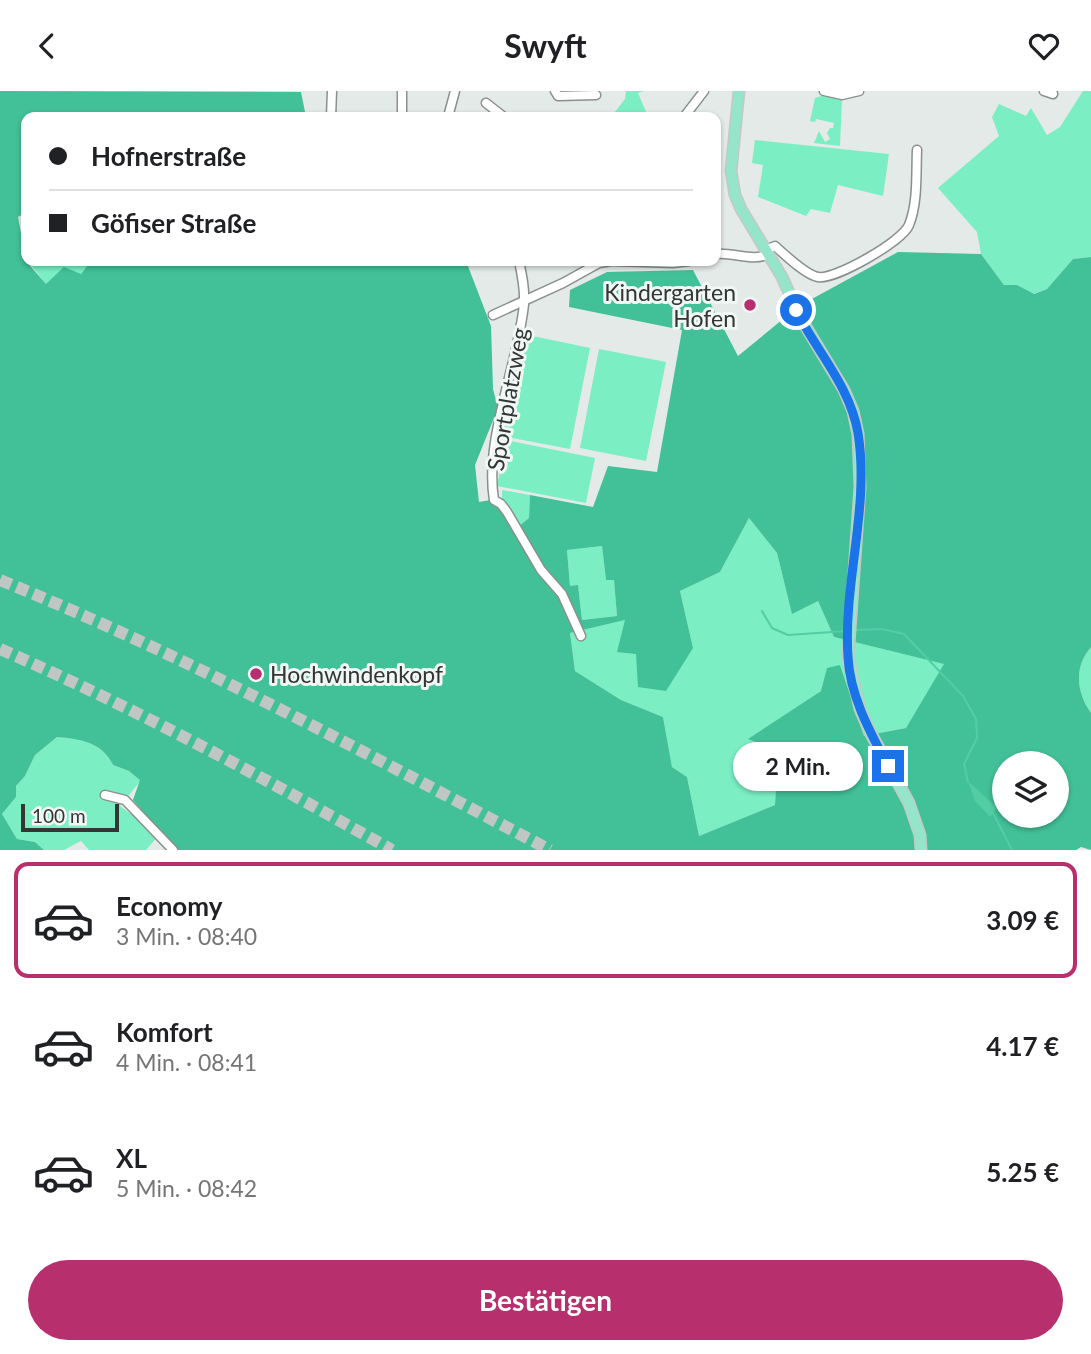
<!DOCTYPE html>
<html lang="de">
<meta charset="utf-8">
<style>
:root{--surface:#fff;--page:#f2f2f2;--text:#202124;--muted:#757577;--line:#e0e0e0;--accent:#b82f6d}
body{margin:0;font-family:Lato,sans-serif;background:var(--page);color:var(--text);height:100vh;display:flex;flex-direction:column;font-size:26px;white-space:nowrap}
*{box-sizing:border-box;margin:0}
p{font-size:23px;color:var(--muted)}
.icon{flex:none;width:38px;height:38px;fill:none;stroke:currentColor;stroke-width:2;stroke-linecap:round;stroke-linejoin:round}
.map{position:relative;height:759px;overflow:hidden}
.sheet{display:flex;flex-direction:column;background:var(--surface);flex:1}
.sheet>*{flex:none}
.top-card{position:absolute;left:21px;top:21px;width:700px;height:154px;border-radius:14px;box-shadow:0 2px 5px #0004;display:grid;align-content:center;height:154px;padding:0 28px;background:var(--surface)}
.fabs{position:absolute;left:992px;top:660px;display:grid;gap:14px}
.fabs a{display:grid;place-items:center;width:77px;height:77px;border-radius:50%;background:var(--surface);box-shadow:0 2px 5px #0004;font-size:35px}
.scale{position:absolute;left:21px;bottom:18px;width:98px;box-sizing:border-box;padding-left:7px;border:4px solid #333634;border-top:0;font-size:19px;line-height:24px;white-space:nowrap;color:#333634;-webkit-text-stroke:5px #f0f7f4;paint-order:stroke}
.end{position:absolute;width:32px;height:32px;margin:-16px;border:9px solid #1a73e8;background:#fff;box-shadow:0 0 0 4px #fff}
.from{border-radius:50%}
.bubble{position:absolute;height:49px;border-radius:24px;background:var(--surface);box-shadow:0 2px 5px #0004;font-size:23px;font-weight:700;line-height:49px;text-align:center}
.top-card b{display:flex;align-items:center;gap:24px;height:66px;font-size:26px}
.top-card b+b{border-top:2px solid var(--line)}
.top-card i{width:18px;height:18px;background:var(--text)}
ul{padding:12px 0 0;list-style:none}
li{display:flex;align-items:center;gap:21px;height:116px;margin:0 14px 10px;padding:0 14px;border:4px solid transparent;border-radius:14px}
li div{flex:1}
li b{display:block;font-size:26px}
li em{font-style:normal;font-weight:700}
li.current{border-color:var(--accent)}
li>.icon{width:63px;height:63px;stroke-width:1.5}
.cta{display:flex;gap:14px;margin-top:auto;padding:14px 28px}
.cta a{flex:1;height:80px;border-radius:42px;background:var(--accent);color:#fff;font-size:28px;font-weight:700;line-height:80px;text-align:center}
header{display:flex;justify-content:space-between;align-items:center;height:91px;padding:0 28px;background:var(--surface);font-size:32px;font-weight:700}
.map>svg:first-child{display:block}
.green{fill:#7beec4}
.forest{fill:#42c097;fill-rule:evenodd}
.water{fill:#52cda4}
.lines{fill:none;stroke-linecap:round;stroke-linejoin:round}
.stream{stroke:#52cda4;stroke-width:2}
.highway-tunnel{stroke:#c0c6c3;stroke-width:12;stroke-dasharray:12 6;stroke-linecap:butt}
.minor-casing{stroke:#8a908d;stroke-width:11}
.major-casing{stroke:#c6c7c6;stroke-width:13}
.minor{stroke:#fff;stroke-width:8}
.major{stroke:#94e5ca;stroke-width:10}
.route{stroke:#1a73e8;stroke-width:9}
.poi-dot{fill:#b82f6d;stroke:#f0f7f4;stroke-width:2.5}
.labels{text-anchor:middle;dominant-baseline:central;stroke-width:6;stroke-linejoin:round;paint-order:stroke}
.poi-label{font-size:23px;fill:#333634;stroke:#f0f7f4;text-anchor:end}
.street-label{font-size:23px;fill:#333634;stroke:#f0f7f4}
</style>
<header><svg class="icon" aria-label="back" viewBox="0 0 24 24"><path d="M15 5l-7 7 7 7"/></svg>Swyft<svg class="icon" aria-label="heart" viewBox="0 0 24 24"><path d="M12 20l-8-8c-3-5 5-10 8-4 3-6 11-1 8 4z"/></svg></header>
<div class="map">
<svg width="1091" height="759" viewBox="0 0 1091 759">
<rect width="100%" height="100%" fill="#e3eae7"/>
<g class="green">
<path d="M626 0H644L638 2 647 23 640 26H611L625 8Z"/>
<path d="M1083 0H1091V166L1073 168 1047 198 1033 203 1017 194H1004L981 163 977 141 938 97 999 45 992 26 999 13 1026 25 1031 17 1047 44 1060 36Z"/>
<path d="M824 4 842 7 840 55 814 52 819 40 825 51 830 48 827 42 830 37H833L834 32 816 28 815 31 810 30 815 7Z"/>
<path d="M755 49 889 63 883 105 838 94 830 122 811 118 806 125 758 106 763 74 752 72Z"/>
<path d="M28 170H91L81 183 46 193Z"/>
<path d="M523 243 590 257 570 358 502 345Z"/>
<path d="M599 258 666 271 646 370 580 357Z"/>
<path d="M506 349 595 367 586 412 497 395Z"/>
<path d="M502 399 530 404 529 427 519 435 502 407Z"/>
<path d="M749 427 777 462 792 522 818 510 834 546 945 573 906 637 864 645 840 574 821 600 749 648 778 660 775 714 699 745 687 686 672 676 663 626 621 609 575 580 570 542 625 529 693 557 680 500 720 481Z"/>
<path d="M602 455 606 489 614 488 617 525 582 529 578 495H570L567 459Z"/>
<path d="M1091 556V622C1076 601 1074 576 1091 556Z"/>
<path d="M57 646C80 648 102 651 113 674L129 680 141 689 120 715 159 744 146 759H89L81 750 64 759H44L35 751 17 748 2 723 16 706V695L25 685 35 664Z"/>
</g>
<path class="forest" d="M0 0 301 1 306 26H26V121L18 126 26 170 46 193 64 176 81 183 91 170H466L491 235 493 298 498 317 475 374 479 411 502 407 519 435 529 427 530 404 593 416 608 375 657 381 682 239 569 216 570 199 607 181 693 179 738 265 799 215 898 161 981 163 1004 194H1017L1034 203 1047 198 1073 168 1091 166V556C1074 576 1076 601 1091 622V759L1081 756 1076 759H176L133 709 140 689 129 680 113 674C102 651 80 648 57 646L35 664 25 685 16 695V706L2 723 17 748 35 751 44 759H0ZM749 427 777 462 792 523 818 510 834 546 944 573 906 637 864 645 840 574 827 577 821 600 748 648 778 660 775 714 699 745 687 686 672 676 663 626 621 609 575 580 570 542 625 529 617 561 636 563 638 596 666 600 693 557 680 500 720 481ZM602 455 606 489H614L617 525 582 529 578 494 570 495 567 459ZM1004 672H1057V724H1004Z"/>
<path class="water" d="M968 690 997 717 990 726 975 710Z"/>
<g class="lines">
<g class="stream">
<path d="M762 520 772 537 788 544 847 540"/>
<path d="M856 539 882 538 904 543 963 605 976 628 977 647 964 673 968 691"/>
<path d="M992 720 1012 759"/>
</g>
<g class="highway-tunnel">
<path d="M0 489C189 566 369 664 550 759"/>
<path d="M0 558C135 617 264 687 392 759"/>
</g>
<g class="minor-casing">
<g id="minor">
<path d="M402 0V26"/>
<path d="M555 0 558 5 596 4"/>
<path d="M824 0 842 4 859 0"/>
<path d="M1044 0 1053 3"/>
<path d="M486 12 504 26"/>
<path d="M331 26 332 0"/>
<path d="M448 26 455 0"/>
<path d="M684 26 704 0"/>
<path d="M765 159 775 155C785 164 806 184 818 186 835 189 903 150 909 134 918 112 916 83 917 59"/>
<path d="M716 163C733 161 754 171 769 163"/>
<path d="M519 170C522 184 525 198 524 213 518 274 484 349 494 409L501 413 507 421 541 479 562 503 581 545"/>
<path d="M614 170 673 172 689 170"/>
<path d="M493 224 563 192 599 172 611 170"/>
<path d="M105 704 125 709 173 759"/>
</g>
</g>
<g class="major-casing">
<path id="major" d="M739 0 731 80 735 104 741 118 782 186 800 226 844 299 853 320 858 343 860 396 848 567 860 618 870 641 909 712 920 744 921 759"/>
</g>
<use href="#minor" class="minor"/>
<use href="#major" class="major"/>
</g>
<g class="lines">
<path class="route" d="M796 219C817 261 850 295 858 342 870 416 843 492 848 566 850 605 870 641 888 675"/>
</g>
<g class="poi-dot">
<circle cx="750" cy="214" r="7"/>
<circle cx="256" cy="583" r="7"/>
</g>
<g class="labels">
<g class="poi-label">
<text x="736" y="201">Kindergarten<tspan x="736" dy="26">Hofen</tspan></text>
<text x="270" y="583" text-anchor="start">Hochwindenkopf</text>
</g>
<g class="street-label">
<text transform="translate(507 308) rotate(-80)">Sportplatzweg</text>
</g>
</g>
</svg>
<div class="fabs">
<a><svg class="icon" aria-label="layers" viewBox="0 0 24 24"><path d="M12 4l9 5-9 5-9-5zM3 14l9 5 9-5"/></svg></a>
</div>
<div class="scale">100 m</div>
<i class="end from" style="left:796px;top:219px"></i>
<i class="end" style="left:888px;top:675px"></i>
<div class="bubble" style="left:733px;top:651px;width:130px">2 Min.</div>
<div class="top-card">
<b><i class="from"></i>Hofnerstraße</b>
<b><i></i>Göfiser Straße</b>
</div>
</div>
<section class="sheet">
<ul>
<li class="current"><svg class="icon" aria-label="car" viewBox="0 0 24 24"><path d="M5 17H2v-5l4-1 3-4h7l3 4 3 1v5h-3M9 17h6M6 11h13"/><circle cx="7" cy="17" r="2"/><circle cx="17" cy="17" r="2"/></svg><div><b>Economy</b><p>3 Min. · 08:40</p></div><em>3.09 €</em></li>
<li><svg class="icon" aria-label="car" viewBox="0 0 24 24"><path d="M5 17H2v-5l4-1 3-4h7l3 4 3 1v5h-3M9 17h6M6 11h13"/><circle cx="7" cy="17" r="2"/><circle cx="17" cy="17" r="2"/></svg><div><b>Komfort</b><p>4 Min. · 08:41</p></div><em>4.17 €</em></li>
<li><svg class="icon" aria-label="car" viewBox="0 0 24 24"><path d="M5 17H2v-5l4-1 3-4h7l3 4 3 1v5h-3M9 17h6M6 11h13"/><circle cx="7" cy="17" r="2"/><circle cx="17" cy="17" r="2"/></svg><div><b>XL</b><p>5 Min. · 08:42</p></div><em>5.25 €</em></li>
</ul>
<div class="cta"><a>Bestätigen</a></div>
</section>
